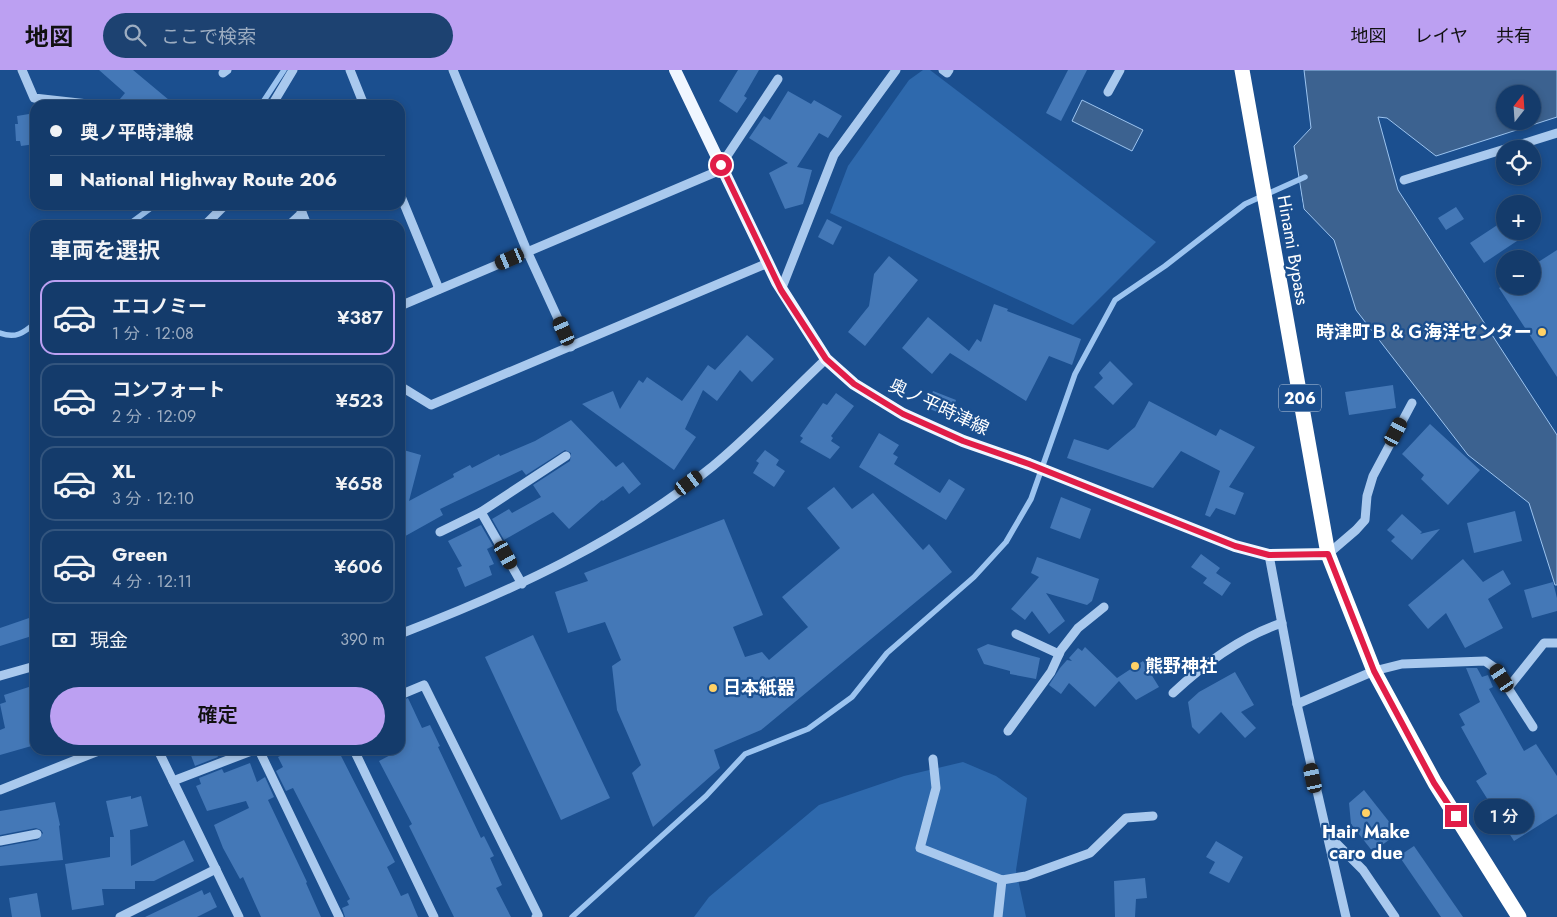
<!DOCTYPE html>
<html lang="ja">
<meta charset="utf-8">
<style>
:root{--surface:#143b6b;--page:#1d4271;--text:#f1f3f6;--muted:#9dadc1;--line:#33557e;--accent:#bca0f2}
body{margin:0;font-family:Jost,"Noto Sans JP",sans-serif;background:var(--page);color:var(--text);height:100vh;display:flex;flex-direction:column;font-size:19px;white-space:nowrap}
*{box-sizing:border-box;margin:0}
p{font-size:16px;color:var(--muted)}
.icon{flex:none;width:28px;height:28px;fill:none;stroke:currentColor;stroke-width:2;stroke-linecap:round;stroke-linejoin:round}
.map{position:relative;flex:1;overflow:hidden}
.panel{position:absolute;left:30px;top:150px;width:375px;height:535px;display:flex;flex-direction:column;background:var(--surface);border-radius:15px;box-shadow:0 2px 8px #0003,0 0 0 1px var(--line)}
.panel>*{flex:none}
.guide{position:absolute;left:30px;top:30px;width:375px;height:110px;border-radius:15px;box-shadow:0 2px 8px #0003,0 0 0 1px var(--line);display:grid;align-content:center;height:110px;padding:0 20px;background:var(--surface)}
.needle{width:32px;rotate:17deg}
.tools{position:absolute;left:1496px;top:15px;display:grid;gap:10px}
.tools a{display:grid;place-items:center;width:45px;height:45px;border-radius:50%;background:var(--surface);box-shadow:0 2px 8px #0003,0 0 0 1px var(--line);font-size:25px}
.end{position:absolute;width:22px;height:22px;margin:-11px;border:6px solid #e11d48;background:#fff;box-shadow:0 0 0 2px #fff}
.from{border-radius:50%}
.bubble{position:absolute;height:35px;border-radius:18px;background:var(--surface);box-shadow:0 2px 8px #0003,0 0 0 1px var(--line);font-size:16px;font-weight:600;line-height:35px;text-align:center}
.car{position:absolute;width:15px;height:30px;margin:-15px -8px;border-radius:6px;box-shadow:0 0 4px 1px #0007;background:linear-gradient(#222 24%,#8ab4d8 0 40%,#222 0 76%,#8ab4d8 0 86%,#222 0)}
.guide b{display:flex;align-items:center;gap:18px;height:48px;font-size:19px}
.guide b+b{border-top:1px solid var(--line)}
.guide i{width:12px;height:12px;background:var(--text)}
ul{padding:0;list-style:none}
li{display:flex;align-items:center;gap:15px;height:75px;margin:0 10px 8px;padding:0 10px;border:2px solid var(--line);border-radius:15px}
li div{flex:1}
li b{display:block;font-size:19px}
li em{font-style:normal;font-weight:600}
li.selected{border-color:var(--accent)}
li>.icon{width:45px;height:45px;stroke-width:1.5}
h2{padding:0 20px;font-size:22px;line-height:60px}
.pay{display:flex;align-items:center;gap:12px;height:55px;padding:0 20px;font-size:19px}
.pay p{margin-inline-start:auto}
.action{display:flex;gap:10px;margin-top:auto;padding:10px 20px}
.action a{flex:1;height:58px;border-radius:30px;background:var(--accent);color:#111;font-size:20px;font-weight:600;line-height:58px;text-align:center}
header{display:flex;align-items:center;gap:30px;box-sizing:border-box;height:70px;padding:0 25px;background:var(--accent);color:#111}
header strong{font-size:24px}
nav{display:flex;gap:28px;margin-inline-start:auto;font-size:18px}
.search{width:350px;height:45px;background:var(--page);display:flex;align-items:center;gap:12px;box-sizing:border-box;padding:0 18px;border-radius:28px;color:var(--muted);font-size:19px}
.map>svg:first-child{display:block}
.green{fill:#2e69ad}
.water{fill:#3c6290;stroke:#9cc4f0;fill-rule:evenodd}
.pier{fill:#1b4f8f}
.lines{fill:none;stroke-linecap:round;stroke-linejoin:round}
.stream{stroke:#9cc4f0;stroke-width:5.5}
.building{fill:#4478b7}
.minor{stroke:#a9c9ee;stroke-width:9}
.major{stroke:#f0f6ff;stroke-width:12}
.highway{stroke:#fff;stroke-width:15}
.route{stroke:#e11d48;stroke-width:6}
.poi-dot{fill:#ffd166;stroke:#1b4f8f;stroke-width:2}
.labels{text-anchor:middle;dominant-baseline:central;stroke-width:4.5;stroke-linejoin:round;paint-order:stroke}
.shield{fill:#1b4f8f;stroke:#bbcadd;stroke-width:1}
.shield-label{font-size:16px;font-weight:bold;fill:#fff}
.street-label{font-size:18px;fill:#fff;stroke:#1b4f8f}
.poi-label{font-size:18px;font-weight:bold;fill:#fff;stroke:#1b4f8f;text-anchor:start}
</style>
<header>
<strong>地図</strong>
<div class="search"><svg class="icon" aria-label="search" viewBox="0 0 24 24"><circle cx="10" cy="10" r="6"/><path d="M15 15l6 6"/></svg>ここで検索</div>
<nav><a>地図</a><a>レイヤ</a><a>共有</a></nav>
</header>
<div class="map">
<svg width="1557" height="847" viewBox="0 0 1557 847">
<rect width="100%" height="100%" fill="#1b4f8f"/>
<g class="green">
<path d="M923 0H930L1156 172 1073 255 830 143 848 96 909 10Z"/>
<path d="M963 692 996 706 1027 728 1016 800 1026 847H694L709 827 819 735 904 706Z"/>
</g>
<g class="water">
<path d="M1304 0H1557V47L1436 86 1387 48 1378 47 1398 120 1557 365V515H1555L1529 433 1468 385 1356 240 1334 170 1304 139 1294 76 1311 58ZM1505 24H1532V51H1505Z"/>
<path d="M1082 30 1143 60 1132 81 1072 51Z"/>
</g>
<path class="pier" d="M1292 75 1304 143 1301 139Z"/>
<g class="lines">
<g class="stream">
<path d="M261 35 284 0"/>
<path d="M128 155 155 135"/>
<path d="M0 263C15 269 24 263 35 253"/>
<path d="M572 847 706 726 745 684 808 659 852 627 887 583 974 507 1006 472 1031 429 1075 304 1115 230 1165 196 1245 134 1305 107"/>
</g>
</g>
<g class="building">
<path d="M99 0H133L175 35H115L125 23Z"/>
<path d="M738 0H759L744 26 747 28 737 43 719 31Z"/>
<path d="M1068 0H1087L1061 51 1046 43Z"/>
<path d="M788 21 811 34 814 30 842 46 828 68 819 63 797 97 812 100 803 134 785 139 769 103 788 93 749 68 764 46 770 50Z"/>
<path d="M35 43V74L21 76 20 71H16L15 54H18L17 46Z"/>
<path d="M1456 137 1464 149 1446 160 1438 148Z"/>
<path d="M827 149 842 157 833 175 818 167Z"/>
<path d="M1505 150V161H1532L1484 193 1470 173Z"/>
<path d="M1557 180V307L1499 218 1505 214V216H1532V196Z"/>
<path d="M889 186 918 210 865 276 848 262 869 236 874 204Z"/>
<path d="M994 234 1008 239 1007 241 1081 269 1072 295 1049 286 1026 331 950 283 932 304 902 278 928 247 969 281 977 269 981 272Z"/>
<path d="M747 265 774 289 752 312 740 300 717 331 703 320 685 359 696 367 674 400 582 334 613 321 620 339 639 310 643 313 647 307 682 331 708 295 715 300Z"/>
<path d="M1110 291 1133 314 1113 335 1094 317 1103 308 1099 303Z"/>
<path d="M1393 315 1396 338 1349 345 1345 322Z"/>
<path d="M933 321 956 330 950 347 927 338Z"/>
<path d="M836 323 854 336 831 366 833 368 831 371 840 377 830 389 800 372 803 368 800 366 823 333 827 335Z"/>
<path d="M1149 331 1216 366 1220 359 1255 377 1229 417 1244 423 1235 445 1216 438 1210 447 1205 445 1220 401 1181 381 1153 418 1067 388 1074 369 1108 380 1135 357Z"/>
<path d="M571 350 616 397 623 392 641 414 629 424 623 416 603 431 602 430 569 459 553 442 504 470 492 449 509 439 512 443 541 427 533 415 570 391 571 383 565 380 526 405 522 400 440 439 443 445 400 469V379L421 385 409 431 454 407 453 404 470 395 472 398 499 384 500 386 535 371Z"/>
<path d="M1430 354 1480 400 1448 435 1421 409 1424 405 1402 384Z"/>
<path d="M879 363 899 375 893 384 898 387 894 394 940 423 949 409 965 419 946 450 859 397Z"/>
<path d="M765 380 779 390 776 395 785 401 774 417 753 403 759 393 756 391Z"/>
<path d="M834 417 852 439 873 423 923 480 929 474 952 502 761 660 714 680 720 698 653 757 632 703 641 695 617 640 612 596 621 590 605 552 568 563 555 522 588 511 584 503 724 449 763 545 733 557 745 587 762 582 769 590 808 557 782 527 840 478 807 438Z"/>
<path d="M1061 427 1091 439 1080 469 1050 458Z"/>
<path d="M1515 441 1522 471 1474 483 1467 453Z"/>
<path d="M1402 444 1422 462 1420 464 1440 459 1412 490 1391 471 1395 467 1387 460Z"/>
<path d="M481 455 493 476 487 479 494 494 489 496 492 505 465 517 457 498 462 496 448 471Z"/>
<path d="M1201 484 1220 498 1216 503 1231 513 1222 526 1203 513 1207 508 1191 497Z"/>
<path d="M1037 487 1099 509 1092 531 1087 535 1046 523 1065 551 1049 564 1032 541 1025 550 1011 539 1039 507 1031 503Z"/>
<path d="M1463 489 1483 512 1503 500 1511 514 1488 529 1503 558 1465 578 1446 543 1428 559 1408 535Z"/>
<path d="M1553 512 1557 528V541L1532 548 1524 520Z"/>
<path d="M32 547 35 565 0 576V558Z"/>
<path d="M533 565 610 728 561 750 485 587Z"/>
<path d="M988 574 1040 588 1036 609 1010 604V601L984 594 977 579Z"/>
<path d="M1085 577 1117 608 1143 591 1159 617 1136 630 1119 611 1095 637 1069 613 1061 624 1049 615 1060 598 1067 590 1072 591 1069 588 1078 578 1082 581Z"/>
<path d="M1466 598H1477L1482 607 1488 605 1493 617 1489 619 1524 681 1536 674 1557 706V744L1514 771 1476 711 1487 704 1461 657 1465 655 1459 644 1480 632Z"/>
<path d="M1235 602 1254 635 1241 642 1256 658 1245 668 1221 642 1199 664 1192 657 1188 632 1199 622Z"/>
<path d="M35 615V675L0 685V660L5 658 0 634 6 632 4 625Z"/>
<path d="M408 628 422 658 430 655 440 676 438 677 481 768 484 766 494 786 490 788 502 815 496 818 511 847H454L409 756 412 754 379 691 400 680V631Z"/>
<path d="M189 680H215L218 687 195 696Z"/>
<path d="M293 680H338L395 792 387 797 401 826 408 823 418 847H345L342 838 349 835 347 831 350 829 293 718 286 721 276 701 283 697 278 687Z"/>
<path d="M250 693 257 712 265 707 274 727 268 730 307 812 306 813 321 847H261L243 807 240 809 223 778 214 755 249 738 246 731 207 741 196 716 201 714 199 708 222 699 224 703Z"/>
<path d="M1364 720 1398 763 1373 782 1351 754 1349 733Z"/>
<path d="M131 726V729L141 726 148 756 130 760 131 796 184 770 194 791 154 811H135V819H102L104 835 72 840 65 794 110 787V767H114L106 731Z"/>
<path d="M55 732 60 755 59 756 63 790 0 796V777L38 770 43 763 41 760 36 758 0 765V741Z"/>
<path d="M1216 771 1243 787 1229 813 1209 803 1215 792 1206 787Z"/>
<path d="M1414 776 1463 847H1441L1399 786Z"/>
<path d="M1145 808 1147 828 1136 829 1135 847H1115L1114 811Z"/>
<path d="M202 820 204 825 210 822 217 837 197 847H145Z"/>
<path d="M37 823 41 847H12L9 828Z"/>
</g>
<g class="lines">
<g class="minor">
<path d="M22 0 34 28 97 35"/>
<path d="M350 0 364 35"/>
<path d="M453 0 527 181 571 277"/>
<path d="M943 0 947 3 949 0"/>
<path d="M223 3 227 0"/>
<path d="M1108 22 1120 0"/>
<path d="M272 35 293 0"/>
<path d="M1506 79 1557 63"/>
<path d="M721 95 778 9"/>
<path d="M1404 110 1505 79"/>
<path d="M400 124 439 219"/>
<path d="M299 135 307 155"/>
<path d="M205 155 225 135"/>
<path d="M289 155 302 143"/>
<path d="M781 220 834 85 896 0"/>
<path d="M400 236 723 99"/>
<path d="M400 316 431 335 768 193"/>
<path d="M481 442 522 514"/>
<path d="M440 462 481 442 566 386"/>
<path d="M1328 484 1356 460 1365 450 1367 426 1373 406 1412 333"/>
<path d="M1269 485 1297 634 1346 847"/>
<path d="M400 564C512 521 619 472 713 396 753 363 789 324 826 289"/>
<path d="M1016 564 1059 584"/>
<path d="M0 606 35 596"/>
<path d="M1508 618 1544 573H1557"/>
<path d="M1173 623C1204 594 1240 567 1282 553"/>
<path d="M400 625 424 615 538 845 536 847"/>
<path d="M1297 634 1374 601 1402 594 1485 591 1495 598 1533 657"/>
<path d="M1008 661 1051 602 1061 580 1078 558 1104 537"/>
<path d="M158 680 239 847"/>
<path d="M259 680 339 847"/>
<path d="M354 680 434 847"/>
<path d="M933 689 936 718 920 778 1002 810 1026 806 1090 783 1126 748 1153 746"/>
<path d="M173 711 254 680"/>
<path d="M0 720 101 680"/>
<path d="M1326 763 1363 800 1395 847"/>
<path d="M0 771 37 764"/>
<path d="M120 847 216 799"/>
<path d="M998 847 1002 810"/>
</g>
<path class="major" d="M675 0 777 212 826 289 854 314 903 344 963 371 1029 394 1235 476 1269 485 1328 484"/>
<path class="highway" d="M1242 0 1328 484 1374 601 1435 713 1519 847"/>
</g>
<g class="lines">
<path class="route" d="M721 95 781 220 826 289 854 314 903 344 963 371 1029 394 1235 476 1269 485 1328 484 1374 601 1434 713 1456 746"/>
</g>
<g class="poi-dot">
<circle cx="1542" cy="262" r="5"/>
<circle cx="1135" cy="596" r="5"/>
<circle cx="713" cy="618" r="5"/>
<circle cx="1366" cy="743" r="5"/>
</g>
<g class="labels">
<rect class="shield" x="1279" y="314.5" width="42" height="27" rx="4"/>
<g class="shield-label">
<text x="1300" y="328">206</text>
</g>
<g class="street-label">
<text transform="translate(1293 180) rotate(80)">Hinami Bypass</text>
<text transform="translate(939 337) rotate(25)">奥ノ平時津線</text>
</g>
<g class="poi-label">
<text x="1532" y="262" text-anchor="end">時津町Ｂ＆Ｇ海洋センター</text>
<text x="1145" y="596">熊野神社</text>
<text x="723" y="618">日本紙器</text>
<text x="1366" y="762" text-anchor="middle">Hair Make<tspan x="1366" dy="21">caro due</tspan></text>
</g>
</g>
</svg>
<div class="tools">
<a><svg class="needle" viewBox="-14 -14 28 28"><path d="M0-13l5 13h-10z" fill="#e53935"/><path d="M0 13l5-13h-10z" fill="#9dadc1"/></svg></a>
<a><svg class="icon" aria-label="locate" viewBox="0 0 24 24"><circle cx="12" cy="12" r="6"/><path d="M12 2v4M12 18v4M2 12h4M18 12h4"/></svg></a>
<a>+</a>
<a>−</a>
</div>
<i class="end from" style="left:721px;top:95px"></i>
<i class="end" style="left:1456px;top:746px"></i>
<div class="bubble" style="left:1474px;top:729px;width:60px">1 分</div>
<i class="car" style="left:510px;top:189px;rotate:247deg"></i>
<i class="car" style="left:564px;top:261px;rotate:336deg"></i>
<i class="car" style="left:1396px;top:362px;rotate:28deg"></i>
<i class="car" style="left:689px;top:413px;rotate:54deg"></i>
<i class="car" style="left:506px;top:485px;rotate:151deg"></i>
<i class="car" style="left:1502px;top:608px;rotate:327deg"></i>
<i class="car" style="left:1313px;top:708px;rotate:348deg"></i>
<div class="guide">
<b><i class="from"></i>奥ノ平時津線</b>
<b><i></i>National Highway Route 206</b>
</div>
<section class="panel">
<h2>車両を選択</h2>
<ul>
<li class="selected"><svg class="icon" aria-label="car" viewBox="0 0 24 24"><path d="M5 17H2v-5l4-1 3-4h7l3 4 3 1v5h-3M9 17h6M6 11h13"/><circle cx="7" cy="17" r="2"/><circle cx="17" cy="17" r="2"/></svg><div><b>エコノミー</b><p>1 分 · 12:08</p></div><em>¥387</em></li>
<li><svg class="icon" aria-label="car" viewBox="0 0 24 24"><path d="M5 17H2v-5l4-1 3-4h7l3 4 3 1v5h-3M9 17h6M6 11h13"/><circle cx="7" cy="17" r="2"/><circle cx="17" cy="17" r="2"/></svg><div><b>コンフォート</b><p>2 分 · 12:09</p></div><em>¥523</em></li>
<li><svg class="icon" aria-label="car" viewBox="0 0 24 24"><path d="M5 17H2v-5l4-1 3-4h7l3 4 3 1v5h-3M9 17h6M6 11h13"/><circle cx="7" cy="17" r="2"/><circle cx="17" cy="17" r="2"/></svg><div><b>XL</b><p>3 分 · 12:10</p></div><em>¥658</em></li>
<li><svg class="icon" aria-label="car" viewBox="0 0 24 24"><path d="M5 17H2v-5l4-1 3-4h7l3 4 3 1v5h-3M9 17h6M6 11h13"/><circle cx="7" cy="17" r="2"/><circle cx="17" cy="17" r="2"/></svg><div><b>Green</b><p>4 分 · 12:11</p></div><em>¥606</em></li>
</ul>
<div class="pay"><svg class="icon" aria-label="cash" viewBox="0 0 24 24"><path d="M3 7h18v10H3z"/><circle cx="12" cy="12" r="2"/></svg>現金<p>390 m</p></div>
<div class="action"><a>確定</a></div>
</section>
</div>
